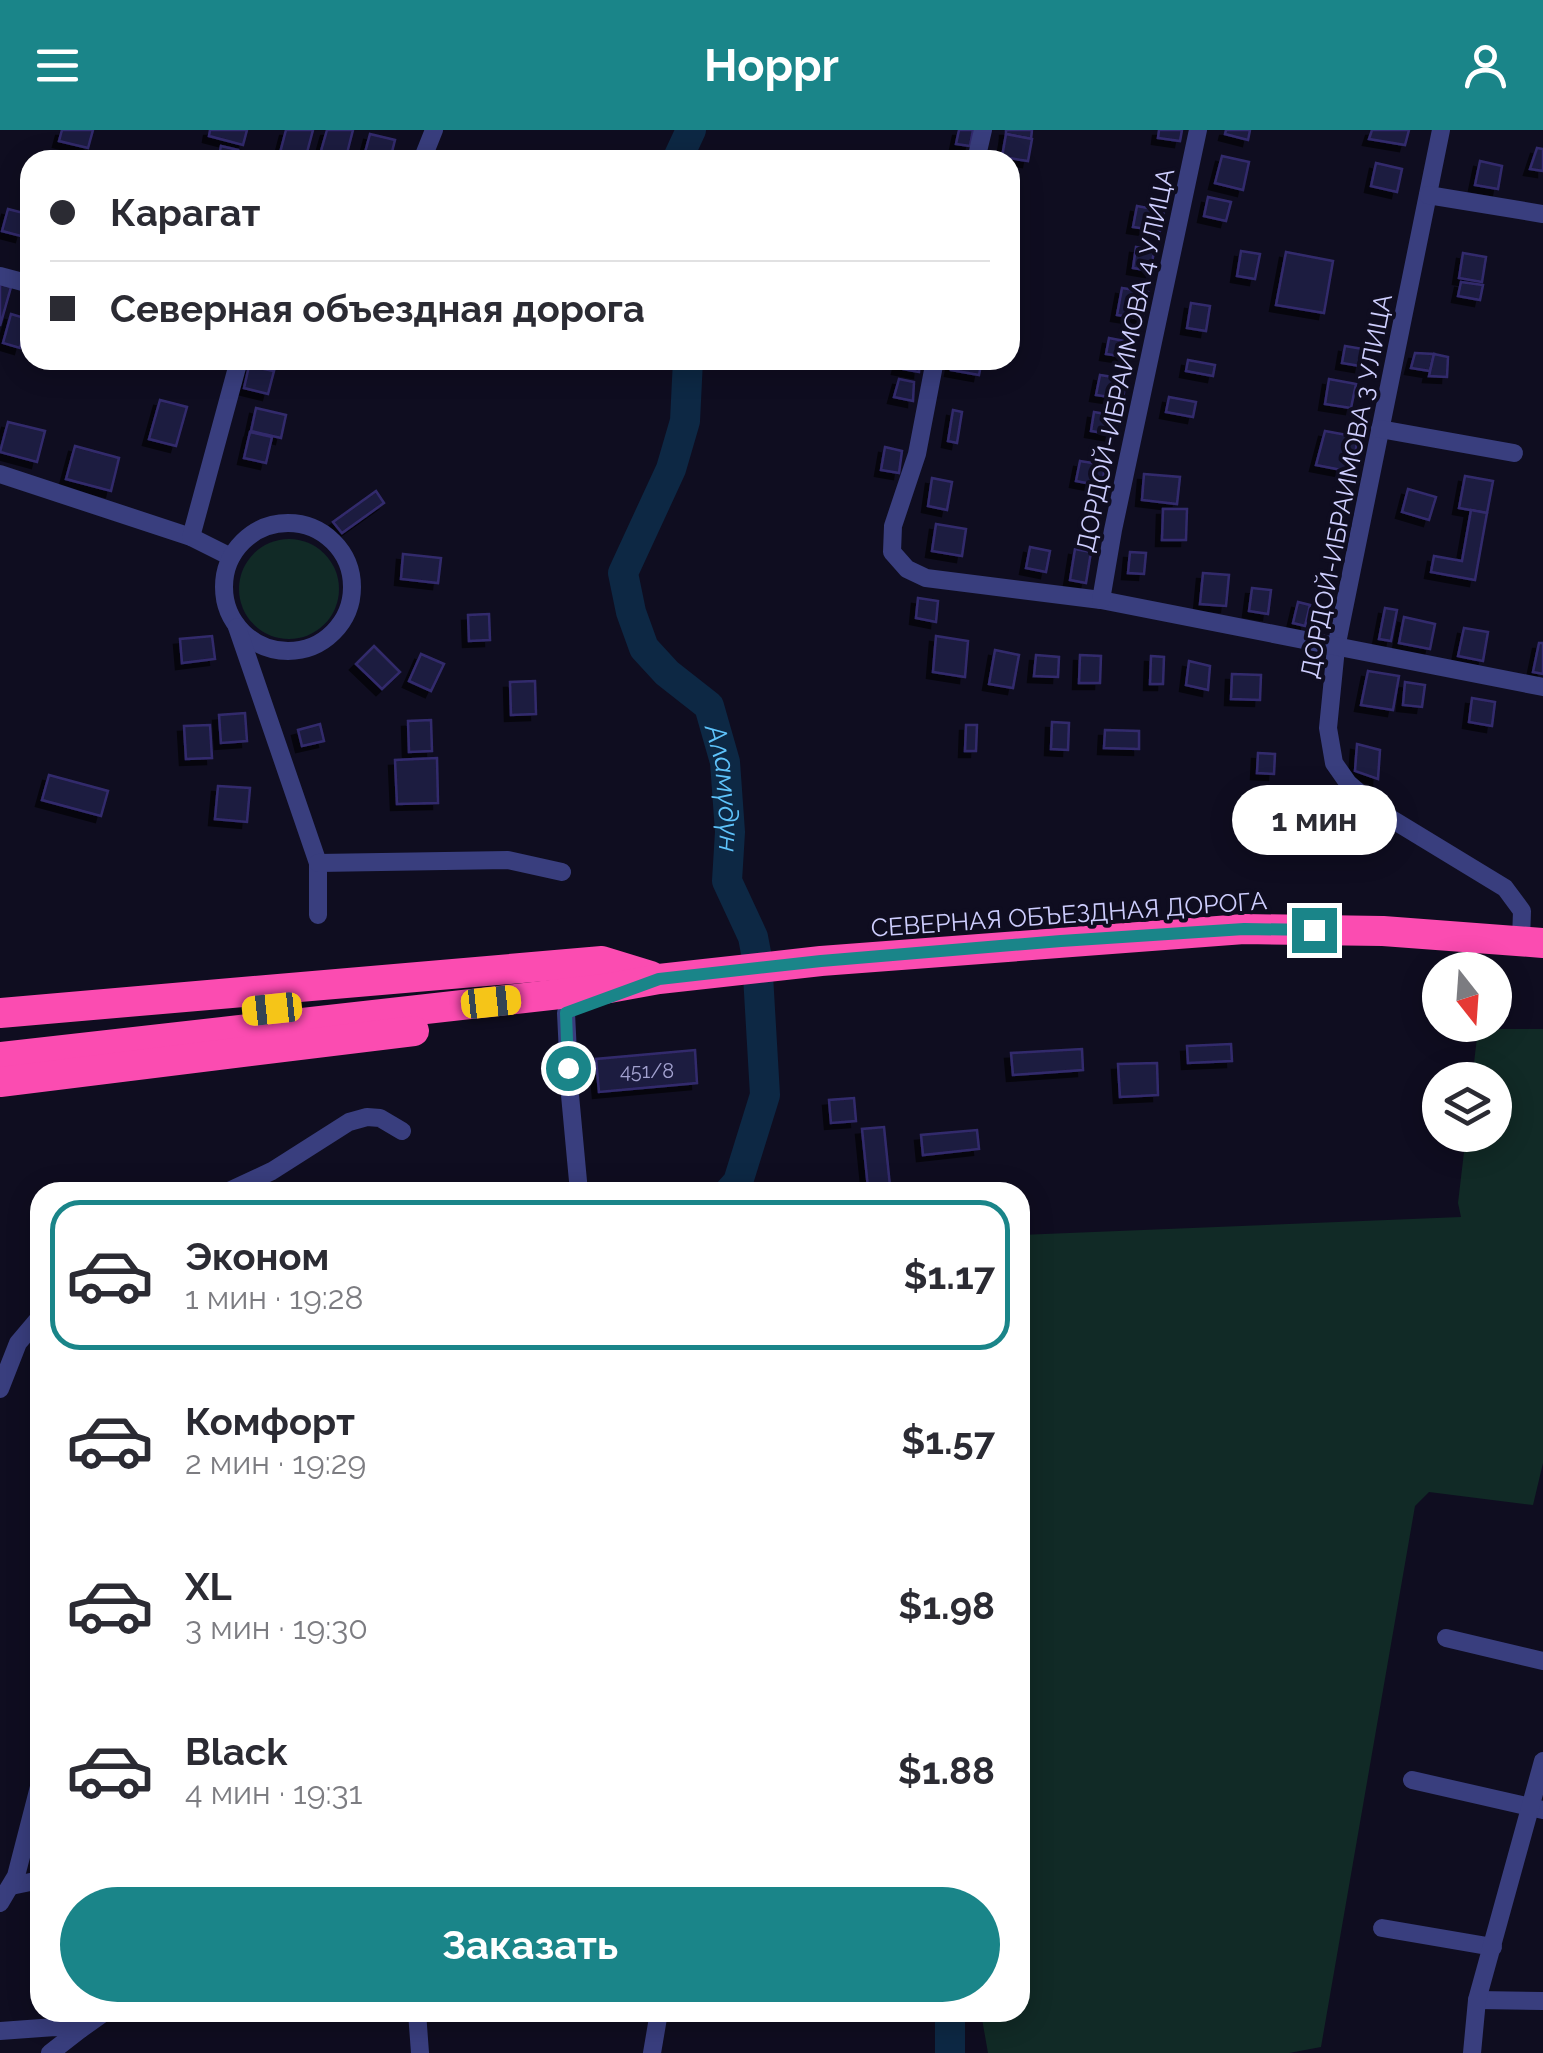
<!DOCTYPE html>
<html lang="ru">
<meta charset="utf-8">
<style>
:root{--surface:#fff;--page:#f2f2f3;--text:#2b2b33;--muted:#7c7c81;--line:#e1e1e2;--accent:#1a8589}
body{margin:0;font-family:Raleway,sans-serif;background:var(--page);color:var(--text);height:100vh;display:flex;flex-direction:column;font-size:38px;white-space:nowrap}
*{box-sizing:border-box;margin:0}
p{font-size:32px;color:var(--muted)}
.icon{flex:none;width:55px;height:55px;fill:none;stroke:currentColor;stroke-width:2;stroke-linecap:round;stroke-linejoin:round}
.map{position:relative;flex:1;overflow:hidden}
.sheet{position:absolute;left:30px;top:1052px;width:1000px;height:840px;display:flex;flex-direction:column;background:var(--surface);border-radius:30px;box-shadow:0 5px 25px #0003}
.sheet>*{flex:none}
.hud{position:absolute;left:20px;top:20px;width:1000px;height:220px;border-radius:30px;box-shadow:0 5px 25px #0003;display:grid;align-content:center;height:220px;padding:0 30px;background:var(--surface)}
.needle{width:65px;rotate:163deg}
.tools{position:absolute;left:1422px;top:822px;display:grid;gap:20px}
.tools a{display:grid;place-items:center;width:90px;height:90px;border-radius:50%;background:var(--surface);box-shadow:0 5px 25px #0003;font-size:50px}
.end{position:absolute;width:45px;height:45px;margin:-22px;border:12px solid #1a8589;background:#fff;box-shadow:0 0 0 5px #fff}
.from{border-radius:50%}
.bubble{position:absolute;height:70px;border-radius:35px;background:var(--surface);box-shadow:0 5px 25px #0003;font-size:32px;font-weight:700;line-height:70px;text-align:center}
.car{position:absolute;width:30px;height:60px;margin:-30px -15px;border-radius:12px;box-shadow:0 0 8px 2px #0007;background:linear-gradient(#f5c518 24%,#345 0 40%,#f5c518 0 76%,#345 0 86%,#f5c518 0)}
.hud b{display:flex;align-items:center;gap:35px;height:95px;font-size:38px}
.hud b+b{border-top:2px solid var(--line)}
.hud i{width:25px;height:25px;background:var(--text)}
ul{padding:18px 0 0;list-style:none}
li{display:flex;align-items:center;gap:30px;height:150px;margin:0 20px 15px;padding:0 10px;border:5px solid transparent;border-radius:30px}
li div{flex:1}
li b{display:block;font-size:38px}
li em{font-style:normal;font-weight:700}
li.on{border-color:var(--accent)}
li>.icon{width:90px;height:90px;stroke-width:1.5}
.cta{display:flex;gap:20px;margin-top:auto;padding:20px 30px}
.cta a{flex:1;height:115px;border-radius:60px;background:var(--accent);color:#fff;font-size:40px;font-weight:700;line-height:115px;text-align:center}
header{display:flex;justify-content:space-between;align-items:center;height:130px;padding:0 30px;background:var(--accent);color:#fff;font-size:45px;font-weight:700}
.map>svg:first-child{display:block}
.green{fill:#112a26}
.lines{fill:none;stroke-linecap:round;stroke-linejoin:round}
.river{stroke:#0d2844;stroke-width:30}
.building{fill:#1e1a41;stroke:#322c6c;stroke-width:2.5;filter:url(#shadow)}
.street{stroke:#393e7e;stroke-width:18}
.highway{stroke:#fb4cb1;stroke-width:30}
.route{stroke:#1a8589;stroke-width:12}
.labels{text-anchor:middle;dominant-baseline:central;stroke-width:8;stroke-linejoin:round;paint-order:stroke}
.number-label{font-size:20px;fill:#a2a1cf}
.street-label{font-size:25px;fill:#cecefe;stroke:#0f0d20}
.water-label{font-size:28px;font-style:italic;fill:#5ec3fb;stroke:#0f0d20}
</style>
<header><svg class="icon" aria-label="menu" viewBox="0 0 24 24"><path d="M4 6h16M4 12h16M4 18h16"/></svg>Hoppr<svg class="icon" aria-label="person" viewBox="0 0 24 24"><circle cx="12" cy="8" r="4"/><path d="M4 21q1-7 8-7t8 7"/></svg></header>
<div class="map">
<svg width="1543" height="1923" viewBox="0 0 1543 1923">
<defs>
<filter id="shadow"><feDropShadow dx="-6" dy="6" stdDeviation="0" flood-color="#0009"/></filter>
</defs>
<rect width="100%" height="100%" fill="#0f0d20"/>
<g class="green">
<circle cx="289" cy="459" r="50"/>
<path d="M1478 899H1543V1333L1533 1375 1429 1362 1415 1376 1321 1917 1289 1923H988L981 1883 1020 1882V1105L1461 1087 1458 1073 1466 1005H1495V950H1472Z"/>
</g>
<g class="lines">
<g class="river">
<path d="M677 30 691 0"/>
<path id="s1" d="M688 230 685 291 671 339 623 443 631 482 644 518 667 543 709 576 725 632 730 702 727 751 753 807 757 828 765 965 738 1052 729 1062"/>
<path d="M947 1882 950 1886V1923"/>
</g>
</g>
<g class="building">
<path d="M62 0H93L88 18 59 11Z"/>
<path d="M210 0H247L243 15 209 6Z"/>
<path d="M286 0H313L305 30 280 23Z"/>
<path d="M327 0H353L346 27 321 21Z"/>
<path d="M959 0H973L970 16 956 14Z"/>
<path d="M1006 0H1032L1031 9 1006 4Z"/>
<path d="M1159 0H1182L1180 11 1158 8Z"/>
<path d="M1226 0H1250L1248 10 1225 4Z"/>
<path d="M1372 0H1409L1405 15 1369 9Z"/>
<path d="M370 4 395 10 390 30H363Z"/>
<path d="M1006 4 1032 9 1028 31 1002 27Z"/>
<path d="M221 16 238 20 235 30H218Z"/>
<path d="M1537 18 1543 19V41L1530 39Z"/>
<path d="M1222 26 1249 32 1243 60 1215 53Z"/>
<path d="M1480 31 1502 36 1498 59 1475 55Z"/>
<path d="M1376 33 1402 39 1397 62 1371 56Z"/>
<path d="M1208 67 1231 72 1226 91 1204 86Z"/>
<path d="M1137 76 1164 81 1160 101 1133 97Z"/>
<path d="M8 79 27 84 21 106 2 101Z"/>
<path d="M1136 117 1154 120 1151 141 1133 138Z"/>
<path d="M1241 121 1260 124 1255 149 1237 146Z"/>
<path d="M1286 122 1333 131 1324 183 1276 175Z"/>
<path d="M1463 123 1486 127 1482 152 1459 148Z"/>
<path d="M1461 152 1483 155 1480 170 1458 166Z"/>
<path d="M0 154 11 157 0 196Z"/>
<path d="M1122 158 1148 162 1143 189 1117 185Z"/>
<path d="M1191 173 1210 176 1206 201 1187 198Z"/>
<path d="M11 184 28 189 20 218 3 213Z"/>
<path d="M1109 208 1135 213 1133 228 1106 224Z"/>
<path d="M1345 216 1363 219 1360 236 1342 233Z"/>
<path d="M1415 223 1434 224 1430 241 1411 238Z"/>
<path d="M1434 224 1448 227 1447 247 1429 246Z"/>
<path d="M900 230H920L919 242 898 238Z"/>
<path d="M953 230H982L979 245 951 240Z"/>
<path d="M1188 230 1215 235 1213 246 1186 241Z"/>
<path d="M249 236 274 241 268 264 244 258Z"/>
<path d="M1100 245 1126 249 1123 269 1096 265Z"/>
<path d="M899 249 914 252 913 271 894 267Z"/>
<path d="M1329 249 1356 254 1351 278 1325 274Z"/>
<path d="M1169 267 1196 272 1193 287 1166 282Z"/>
<path d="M160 270 187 277 176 316 149 309Z"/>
<path d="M256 278 286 285 281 308 251 301Z"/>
<path d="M953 280 962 282 957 313 948 311Z"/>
<path d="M1094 282 1118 286 1115 305 1091 301Z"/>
<path d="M8 292 45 301 37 332 0 322Z"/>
<path d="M1325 301 1358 307 1352 342 1316 335Z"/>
<path d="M250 302 272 307 266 333 244 328Z"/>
<path d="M75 316 119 328 111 361 66 349Z"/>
<path d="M885 317 902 321 899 343 881 340Z"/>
<path d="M1080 331 1105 335 1102 356 1076 351Z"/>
<path d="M1144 344 1180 347 1177 374 1142 370Z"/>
<path d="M1465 346 1493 351 1487 383 1459 378Z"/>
<path d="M932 348 952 352 947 380 928 376Z"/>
<path d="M1408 359 1436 367 1429 390 1402 382Z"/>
<path d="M376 361 384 373 342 403 333 392Z"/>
<path d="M1163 379H1187L1186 410H1162Z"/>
<path d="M1471 380 1487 383 1475 450 1431 442 1434 426 1462 431Z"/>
<path d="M936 394 966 399 962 426 932 421Z"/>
<path d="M1030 417 1050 421 1046 442 1026 438Z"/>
<path d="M1075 419 1091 422 1086 453 1070 450Z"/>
<path d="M1130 422 1146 423 1144 444 1128 443Z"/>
<path d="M403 424 441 428 438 453 401 449Z"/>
<path d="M1203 443 1229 445 1226 476 1200 474Z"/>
<path d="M1252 458 1271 460 1268 484 1249 481Z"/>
<path d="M918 468 938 471 936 492 916 488Z"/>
<path d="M1298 472 1310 475 1305 496 1293 493Z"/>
<path d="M1385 478 1397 480 1391 511 1379 509Z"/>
<path d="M489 484 490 510 469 511 468 485Z"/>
<path d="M1404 487 1435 494 1430 519 1399 513Z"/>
<path d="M1464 498 1488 502 1483 531 1458 526Z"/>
<path d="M212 506 215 529 182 533 180 509Z"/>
<path d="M936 506 968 511 965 547 933 542Z"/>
<path d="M1539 513H1543V544L1533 542Z"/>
<path d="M374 516 400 542 382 559 356 534Z"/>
<path d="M995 520 1019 525 1013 558 989 554Z"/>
<path d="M421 524 444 534 431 561 409 551Z"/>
<path d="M1036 525 1059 527 1058 547 1034 546Z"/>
<path d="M1080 525 1101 526 1100 553H1079Z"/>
<path d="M1151 526 1164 527 1163 554H1150Z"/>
<path d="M1189 531 1210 536 1208 560 1186 555Z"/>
<path d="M1368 541 1399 546 1393 580 1361 575Z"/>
<path d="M1232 544 1261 545 1260 570 1231 569Z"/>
<path d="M535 551 536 584 511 585 510 552Z"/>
<path d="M1405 552 1425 555 1422 577 1403 575Z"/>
<path d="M1472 568 1495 572 1492 596 1469 592Z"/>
<path d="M245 583 247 611 221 613 219 585Z"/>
<path d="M431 590 432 621 409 622 408 591Z"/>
<path d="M1052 592 1069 593 1068 620 1051 619Z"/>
<path d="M320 594 324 611 302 616 298 600Z"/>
<path d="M210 595 212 628 186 629 184 596Z"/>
<path d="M966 595H977L976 621H965Z"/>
<path d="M1105 600 1139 601V619L1104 618Z"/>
<path d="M1357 614 1380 620 1378 649 1355 641Z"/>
<path d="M1258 623 1275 624 1274 644 1257 643Z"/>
<path d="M437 628 438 673 397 674 395 630Z"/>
<path d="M49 645 108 661 101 686 42 670Z"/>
<path d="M218 656 250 658 247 692 215 689Z"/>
<path d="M1231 914 1232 931 1188 933 1187 916Z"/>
<path d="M1082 919 1083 940 1013 945 1011 923Z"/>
<path d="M695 920 697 953 599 962 596 929Z"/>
<path d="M1157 933 1158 965 1120 967 1118 934Z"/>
<path d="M854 968 856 991 831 993 829 970Z"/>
<path d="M884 997 890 1056 868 1058 862 999Z"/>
<path d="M977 1000 979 1019 923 1025 921 1005Z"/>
</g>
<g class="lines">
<g class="street">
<path d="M1441 0 1336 518 1328 598 1334 633 1348 653 1385 685 1505 758 1522 781 1521 810"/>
<path d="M422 30 434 0"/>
<path d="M976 30 983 0"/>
<path d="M1428 65 1543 84"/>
<path d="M0 146 30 154"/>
<path d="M935 230 917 324 893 396 892 422 907 439 926 448 1101 470 1543 557"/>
<path d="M1380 299 1514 323"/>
<path d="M0 344 191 407 231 427"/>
<circle cx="288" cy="457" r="64"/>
<path d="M191 407 239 230"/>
<path d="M1101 470 1113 400 1198 0"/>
<path d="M237 497 318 733V785"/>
<path d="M318 733 508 730 562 742"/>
<path d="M566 883 570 965 579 1062"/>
<path d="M227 1062 272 1041 349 992 367 987 380 988 402 1001"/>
<path d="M0 1259 18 1213 40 1187"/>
<path d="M1446 1508 1543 1531"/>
<path d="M1412 1650 1543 1680"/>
<path d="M11 1756 40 1750"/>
<path d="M0 1773 16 1746 40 1653"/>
<path d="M1382 1798 1493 1817"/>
<path d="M1477 1870 1543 1871"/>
<path d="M417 1882 420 1923"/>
<path d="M0 1901 55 1897 81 1899 105 1882"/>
<path d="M50 1923 81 1899"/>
<path d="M652 1923 659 1882"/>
<path d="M1472 1923 1477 1870 1543 1631"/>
</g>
<g class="highway">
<path d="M0 883 602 831 651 846"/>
<path d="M0 927 604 859 659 849 821 831 1244 799 1383 801 1543 813"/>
<path d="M0 952 414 901"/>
</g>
</g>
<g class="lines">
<path class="route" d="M568 938 566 883 659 849 821 831 1061 811 1244 799 1314 800"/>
</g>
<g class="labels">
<g class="number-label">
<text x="647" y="941">451/8</text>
</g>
<g class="street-label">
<text transform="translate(1125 230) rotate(-78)">ДОРДОЙ-ИБРАИМОВА 4 УЛИЦА</text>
<text transform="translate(1346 356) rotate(-79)">ДОРДОЙ-ИБРАИМОВА 3 УЛИЦА</text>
<text transform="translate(1069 784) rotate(-4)">СЕВЕРНАЯ ОБЪЕЗДНАЯ ДОРОГА</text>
</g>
<g class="water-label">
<text stroke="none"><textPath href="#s1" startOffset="475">Аламүдүн</textPath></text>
</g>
</g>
</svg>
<div class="tools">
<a><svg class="needle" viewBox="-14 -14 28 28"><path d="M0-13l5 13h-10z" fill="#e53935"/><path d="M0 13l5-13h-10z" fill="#7c7c81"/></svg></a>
<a><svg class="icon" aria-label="layers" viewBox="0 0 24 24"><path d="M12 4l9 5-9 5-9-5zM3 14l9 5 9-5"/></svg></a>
</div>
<i class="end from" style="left:568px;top:938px"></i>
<i class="end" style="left:1314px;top:800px"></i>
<div class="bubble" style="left:1232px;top:655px;width:165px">1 мин</div>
<i class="car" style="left:491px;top:872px;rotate:84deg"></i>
<i class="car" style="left:272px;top:879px;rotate:264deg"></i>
<div class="hud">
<b><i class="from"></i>Карагат</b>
<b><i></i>Северная объездная дорога</b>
</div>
<section class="sheet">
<ul>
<li class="on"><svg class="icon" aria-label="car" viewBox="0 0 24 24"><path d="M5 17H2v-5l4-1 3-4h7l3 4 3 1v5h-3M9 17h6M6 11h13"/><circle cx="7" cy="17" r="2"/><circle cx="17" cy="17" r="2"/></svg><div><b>Эконом</b><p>1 мин · 19:28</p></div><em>$1.17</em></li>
<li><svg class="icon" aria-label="car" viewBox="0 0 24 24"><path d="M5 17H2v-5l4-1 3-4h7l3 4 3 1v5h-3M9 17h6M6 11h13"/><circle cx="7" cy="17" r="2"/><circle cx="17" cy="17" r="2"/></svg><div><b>Комфорт</b><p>2 мин · 19:29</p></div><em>$1.57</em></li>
<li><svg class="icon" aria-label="car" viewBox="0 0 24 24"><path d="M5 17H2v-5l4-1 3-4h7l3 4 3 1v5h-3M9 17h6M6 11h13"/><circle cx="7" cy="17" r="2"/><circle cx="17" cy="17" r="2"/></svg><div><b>XL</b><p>3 мин · 19:30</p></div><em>$1.98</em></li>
<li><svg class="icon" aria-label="car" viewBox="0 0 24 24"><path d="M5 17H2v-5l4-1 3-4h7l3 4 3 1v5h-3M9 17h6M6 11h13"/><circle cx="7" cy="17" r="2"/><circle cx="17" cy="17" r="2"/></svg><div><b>Black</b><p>4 мин · 19:31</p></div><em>$1.88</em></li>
</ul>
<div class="cta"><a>Заказать</a></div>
</section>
</div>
